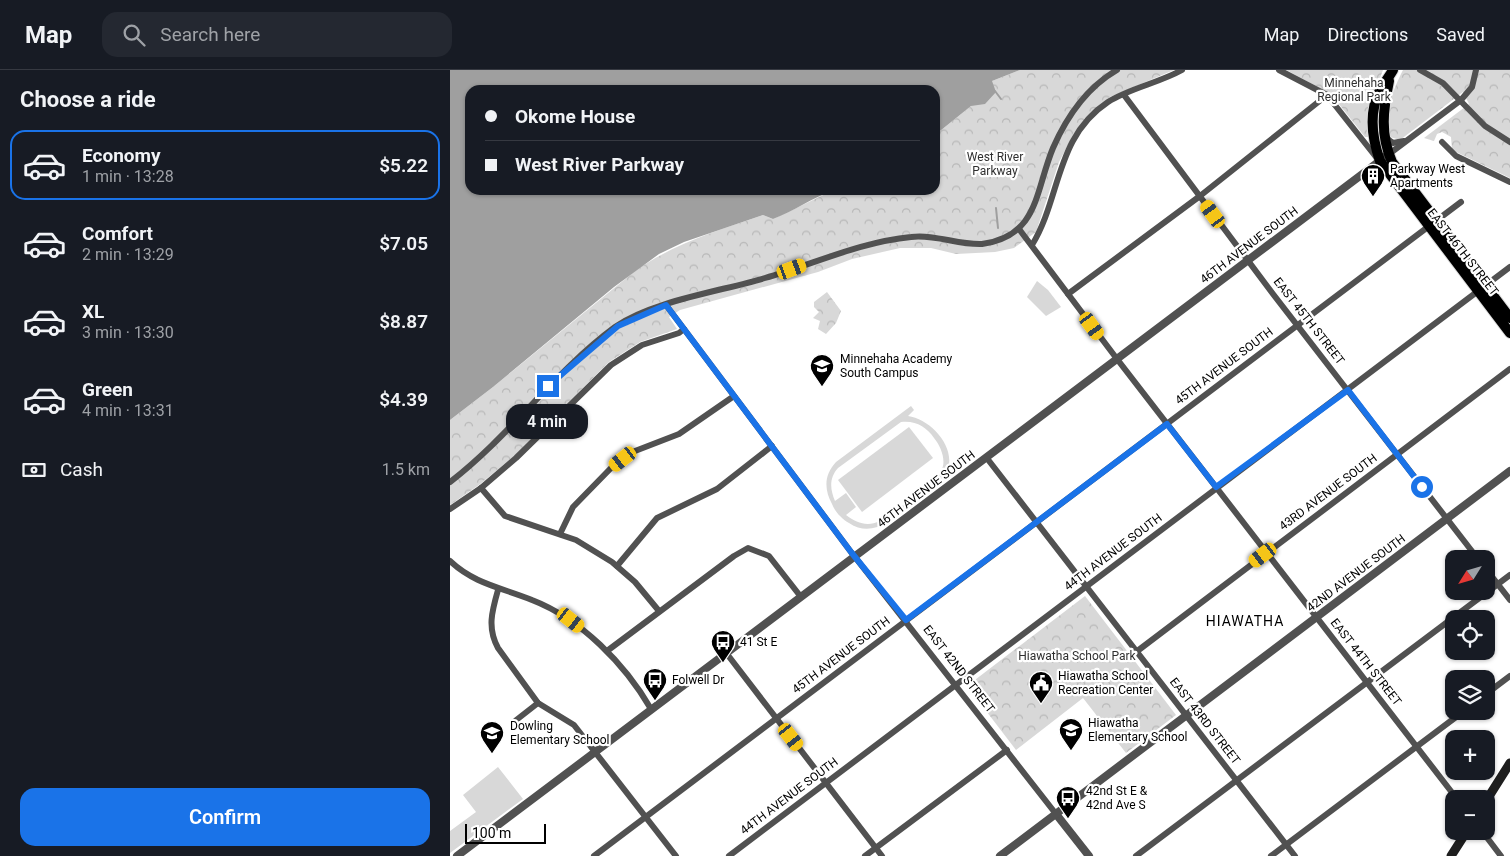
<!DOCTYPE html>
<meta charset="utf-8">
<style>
:root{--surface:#171b24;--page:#242831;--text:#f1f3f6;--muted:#9ea1a6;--line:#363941;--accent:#1a73e8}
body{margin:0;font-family:Roboto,sans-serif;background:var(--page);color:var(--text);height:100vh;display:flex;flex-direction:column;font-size:19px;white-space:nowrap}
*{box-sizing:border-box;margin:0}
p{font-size:16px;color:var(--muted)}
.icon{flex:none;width:28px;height:28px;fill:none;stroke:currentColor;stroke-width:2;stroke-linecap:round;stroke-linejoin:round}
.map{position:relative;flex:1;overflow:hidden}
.details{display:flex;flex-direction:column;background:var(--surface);width:450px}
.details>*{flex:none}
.guide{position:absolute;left:15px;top:15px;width:475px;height:110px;border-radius:15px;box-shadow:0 1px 4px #0004;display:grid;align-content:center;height:110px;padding:0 20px;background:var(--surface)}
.needle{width:32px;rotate:233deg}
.fabs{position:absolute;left:995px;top:480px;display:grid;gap:10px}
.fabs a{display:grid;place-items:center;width:50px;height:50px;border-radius:10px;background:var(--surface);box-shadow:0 1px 4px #0004;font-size:25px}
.scale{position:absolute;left:15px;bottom:12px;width:81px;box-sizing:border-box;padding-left:5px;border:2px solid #000;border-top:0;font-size:14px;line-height:18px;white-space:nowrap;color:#000;-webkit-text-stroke:4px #fff;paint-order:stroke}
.end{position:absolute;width:22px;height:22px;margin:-11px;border:6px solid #1a73e8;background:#fff;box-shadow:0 0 0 2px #fff}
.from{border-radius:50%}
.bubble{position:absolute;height:35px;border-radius:15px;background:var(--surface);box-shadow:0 1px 4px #0004;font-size:16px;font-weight:600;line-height:35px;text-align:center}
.car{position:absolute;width:15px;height:30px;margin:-15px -8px;border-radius:6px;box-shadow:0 0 4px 1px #0007;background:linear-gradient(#f5c518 24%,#345 0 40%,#f5c518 0 76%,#345 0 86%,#f5c518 0)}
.guide b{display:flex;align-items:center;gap:18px;height:48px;font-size:19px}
.guide b+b{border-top:1px solid var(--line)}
.guide i{width:12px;height:12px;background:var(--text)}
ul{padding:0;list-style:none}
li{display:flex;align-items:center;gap:15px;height:70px;margin:0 10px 8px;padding:0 10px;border:2px solid transparent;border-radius:15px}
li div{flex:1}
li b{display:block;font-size:19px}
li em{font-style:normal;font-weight:600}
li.active{border-color:var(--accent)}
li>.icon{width:45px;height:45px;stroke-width:1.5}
h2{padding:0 20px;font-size:22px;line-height:60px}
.pay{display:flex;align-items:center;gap:12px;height:55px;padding:0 20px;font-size:19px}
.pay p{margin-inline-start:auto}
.cta{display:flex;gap:10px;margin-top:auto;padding:10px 20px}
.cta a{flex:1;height:58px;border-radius:15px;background:var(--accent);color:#fff;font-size:20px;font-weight:600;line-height:58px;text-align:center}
header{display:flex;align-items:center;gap:30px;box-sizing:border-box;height:70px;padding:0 25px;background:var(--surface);border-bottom:1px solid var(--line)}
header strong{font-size:24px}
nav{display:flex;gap:28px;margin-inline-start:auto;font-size:18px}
.search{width:350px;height:45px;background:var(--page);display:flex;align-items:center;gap:12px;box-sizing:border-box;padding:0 18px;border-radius:15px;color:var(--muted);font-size:19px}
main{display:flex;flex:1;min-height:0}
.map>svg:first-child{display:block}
.green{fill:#d8d8d8;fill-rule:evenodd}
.forest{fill:url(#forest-crowns)}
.water{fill:#9f9f9f}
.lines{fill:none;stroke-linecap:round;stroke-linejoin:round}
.stream{stroke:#9f9f9f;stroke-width:2}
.primary-casing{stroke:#dbdbdb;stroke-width:12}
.minor{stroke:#515151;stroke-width:6}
.tertiary{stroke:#515151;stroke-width:8}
.secondary{stroke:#1e1e1e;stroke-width:9}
.primary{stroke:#000;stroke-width:10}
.route{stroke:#1a73e8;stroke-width:6}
.labels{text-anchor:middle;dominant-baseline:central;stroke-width:4.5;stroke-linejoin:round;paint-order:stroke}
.park-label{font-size:12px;fill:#2f2f2f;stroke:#fff}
.poi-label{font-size:12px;fill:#000;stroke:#fff;text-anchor:start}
.street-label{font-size:12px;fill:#000;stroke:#fff}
.neighbourhood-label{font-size:14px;letter-spacing:1px;fill:#000;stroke:#fff}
</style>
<header>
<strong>Map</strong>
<div class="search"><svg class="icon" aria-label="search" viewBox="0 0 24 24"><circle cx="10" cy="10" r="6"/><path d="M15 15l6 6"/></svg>Search here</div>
<nav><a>Map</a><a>Directions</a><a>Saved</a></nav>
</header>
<main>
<section class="details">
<h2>Choose a ride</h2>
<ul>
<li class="active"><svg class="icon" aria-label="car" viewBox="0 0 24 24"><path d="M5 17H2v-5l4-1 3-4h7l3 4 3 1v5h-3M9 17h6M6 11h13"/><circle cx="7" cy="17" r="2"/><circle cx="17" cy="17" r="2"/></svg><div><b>Economy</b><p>1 min · 13:28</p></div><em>$5.22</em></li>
<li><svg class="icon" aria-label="car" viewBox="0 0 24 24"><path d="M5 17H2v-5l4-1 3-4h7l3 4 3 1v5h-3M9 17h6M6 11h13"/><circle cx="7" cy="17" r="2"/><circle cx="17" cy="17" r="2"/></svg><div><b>Comfort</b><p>2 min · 13:29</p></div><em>$7.05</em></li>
<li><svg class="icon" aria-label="car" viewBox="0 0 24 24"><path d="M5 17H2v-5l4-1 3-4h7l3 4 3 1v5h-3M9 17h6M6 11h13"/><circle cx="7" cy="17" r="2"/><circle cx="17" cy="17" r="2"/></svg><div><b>XL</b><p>3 min · 13:30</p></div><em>$8.87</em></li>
<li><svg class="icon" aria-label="car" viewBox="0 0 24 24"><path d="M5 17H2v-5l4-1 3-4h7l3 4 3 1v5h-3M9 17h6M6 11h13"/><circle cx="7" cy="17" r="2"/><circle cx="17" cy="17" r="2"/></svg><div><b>Green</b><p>4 min · 13:31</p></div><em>$4.39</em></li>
</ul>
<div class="pay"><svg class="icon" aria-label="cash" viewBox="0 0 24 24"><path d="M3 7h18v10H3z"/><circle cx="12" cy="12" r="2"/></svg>Cash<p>1.5 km</p></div>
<div class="cta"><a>Confirm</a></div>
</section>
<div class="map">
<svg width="1060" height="786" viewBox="0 0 1060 786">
<defs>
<pattern id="forest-crowns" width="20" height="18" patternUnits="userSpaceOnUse" patternTransform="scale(1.25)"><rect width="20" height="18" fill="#d8d8d8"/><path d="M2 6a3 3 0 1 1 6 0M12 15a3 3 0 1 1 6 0" fill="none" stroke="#b8b8b8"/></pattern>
</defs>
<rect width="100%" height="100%" fill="#fff"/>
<g class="green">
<path d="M587 211 598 220 611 237 596 246 577 227Z"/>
<path d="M461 336 464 340 458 346C481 349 509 379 496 404 490 416 475 424 465 432 445 446 424 470 399 453 392 449 385 442 382 434 374 419 374 405 386 392ZM451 352C465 350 477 357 484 368 490 375 495 387 493 396 489 414 445 440 430 451 417 457 407 453 396 445L406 437 396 423 385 431C380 419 379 408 388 398Z"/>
<path d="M459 357 483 388 412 442 388 410Z"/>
<path d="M48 697 73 729 0 783V761L26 742 13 725Z"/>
</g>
<g class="forest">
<path d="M570 0H724L660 27 635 48 621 69 609 92 586 162 564 178 545 182 506 184 481 178H450L402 189 368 202 230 240 219 247 227 259 190 272 159 292 64 386 29 415 0 435V350L43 317 185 201C225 173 267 161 313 145L323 149 384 120H485V65L521 36 542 11Z"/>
<path d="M836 0H933L922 30 918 67H915L881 24Z"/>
<path d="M953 0H1060V108L1002 80 1001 67 992 62 987 64 984 71 974 68 1019 34 1013 22 950 70 940 67C934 42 942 22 953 0Z"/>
<path d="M377 222 391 241 386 253 376 264 368 259 370 251 363 248 369 242 364 237V232Z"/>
<path d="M635 526 726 645 676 683 633 628 566 680 517 616Z"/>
</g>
<path class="water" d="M0 0H570L542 11 546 22 535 34 521 36 485 65V20H20V120H384C362 128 344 141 323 149L313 145 234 172 209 184 164 217 43 317 0 350Z"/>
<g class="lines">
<g class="stream">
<path d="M545 21 551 29"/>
<path d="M546 138 548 158"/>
</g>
<g class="primary-casing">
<g id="primary">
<path d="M943 0C939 7 934 13 930 20 918 43 922 68 930 91L1060 263"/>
<path d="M939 11C933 40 930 64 942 92L1060 248"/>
</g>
</g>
<g class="minor">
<path d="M829 0 877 25 926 87"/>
<path d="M970 0 993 13 1035 56 1060 72"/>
<path d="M674 25 823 224 1028 489"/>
<path d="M934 66 943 73 954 71"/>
<path d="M992 72 1006 86 1060 112"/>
<path d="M939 84 1011 30 1022 17 1026 0"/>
<path d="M569 159 667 289 1007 729"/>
<path d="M582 175C611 128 605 67 658 32 680 18 709 13 732 0"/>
<path d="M618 224 750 126 877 25"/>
<path d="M216 235 401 482 606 744"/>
<path d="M536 387 845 786"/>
<path d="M0 412C60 366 104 302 165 257 202 231 272 221 315 208 364 194 410 172 461 167 485 164 508 175 532 174 589 166 585 121 603 78 617 46 636 18 667 0"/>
<path d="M31 418 55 446 126 470 162 492 185 512 209 541"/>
<path d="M0 439 31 418 66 388 161 295 192 275 229 263 234 259"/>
<path d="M110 464 123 437 161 398 185 381 229 364 284 326"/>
<path d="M0 491C24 514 53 518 82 530 131 549 175 594 201 639"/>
<path d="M167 496 207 448 267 419 322 376"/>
<path d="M1036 499 1060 530"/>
<path d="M48 520C42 541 37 558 48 578L88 633 124 655 226 786"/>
<path d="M157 581 284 486 298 478 319 486 351 527"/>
<path d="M686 582 1060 299"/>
<path d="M277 584 432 786"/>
<path d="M1036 624 1060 606"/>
<path d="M65 651 88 633"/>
<path d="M1032 761 1051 786"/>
<path d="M144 786 1011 132"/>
<path d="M279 786 1060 197"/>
<path d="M415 786 557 680"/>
<path d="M686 786 1060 505"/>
<path d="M821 786 1014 641"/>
</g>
<g class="tertiary">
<path d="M606 744 639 786"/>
<path d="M7 786 939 84"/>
<path d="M550 786 1060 401"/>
</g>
<g class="secondary">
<path d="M1036 731 1060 693"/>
<path d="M1001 786 1017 761"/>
</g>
<use href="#primary" class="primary"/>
</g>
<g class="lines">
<path class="route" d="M98 316 168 256 216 235 401 482 456 550 717 354 766 417 898 320 972 417"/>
</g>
<defs>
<g id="building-pin" transform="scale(1.25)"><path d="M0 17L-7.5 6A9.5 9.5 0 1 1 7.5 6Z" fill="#000" stroke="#fff"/><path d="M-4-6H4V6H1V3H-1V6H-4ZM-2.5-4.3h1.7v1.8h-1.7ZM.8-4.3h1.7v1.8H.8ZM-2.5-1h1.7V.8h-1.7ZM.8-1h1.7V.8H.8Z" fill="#fff"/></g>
<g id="school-pin" transform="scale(1.25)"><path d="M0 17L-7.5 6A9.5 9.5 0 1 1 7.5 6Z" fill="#000" stroke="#fff"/><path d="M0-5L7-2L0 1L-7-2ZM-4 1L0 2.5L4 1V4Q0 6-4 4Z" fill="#fff"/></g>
<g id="bus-pin" transform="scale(1.25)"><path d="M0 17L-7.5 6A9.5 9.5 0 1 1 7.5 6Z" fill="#000" stroke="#fff"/><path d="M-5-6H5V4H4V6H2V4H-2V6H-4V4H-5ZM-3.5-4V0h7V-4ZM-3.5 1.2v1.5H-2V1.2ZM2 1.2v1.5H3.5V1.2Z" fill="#fff"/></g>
<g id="civic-pin" transform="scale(1.25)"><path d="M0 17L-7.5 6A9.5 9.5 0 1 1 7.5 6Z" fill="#000" stroke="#fff"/><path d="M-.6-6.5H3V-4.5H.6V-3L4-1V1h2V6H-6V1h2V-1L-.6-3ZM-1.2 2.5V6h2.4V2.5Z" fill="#fff"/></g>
</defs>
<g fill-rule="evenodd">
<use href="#building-pin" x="923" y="106"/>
<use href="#school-pin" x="372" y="296"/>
<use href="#bus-pin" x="273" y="572"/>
<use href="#bus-pin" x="205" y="610"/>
<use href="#civic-pin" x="591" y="613"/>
<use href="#school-pin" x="621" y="660"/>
<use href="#school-pin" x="42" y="663"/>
<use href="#bus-pin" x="618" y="728"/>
</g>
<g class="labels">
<g class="park-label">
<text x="904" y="13">Minnehaha<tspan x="904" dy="14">Regional Park</tspan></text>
<text x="545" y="87">West River<tspan x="545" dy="14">Parkway</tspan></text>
<text x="627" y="586">Hiawatha School Park</text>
</g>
<g class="poi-label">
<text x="940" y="99">Parkway West<tspan x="940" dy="14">Apartments</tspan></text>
<text x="390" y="289">Minnehaha Academy<tspan x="390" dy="14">South Campus</tspan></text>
<text x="290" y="572">41 St E</text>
<text x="608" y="606">Hiawatha School<tspan x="608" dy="14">Recreation Center</tspan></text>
<text x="222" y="610">Folwell Dr</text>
<text x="638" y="653">Hiawatha<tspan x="638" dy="14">Elementary School</tspan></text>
<text x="60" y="656">Dowling<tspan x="60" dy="14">Elementary School</tspan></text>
<text x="636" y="721">42nd St E &amp;<tspan x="636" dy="14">42nd Ave S</tspan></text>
</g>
<g class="street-label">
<text transform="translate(799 175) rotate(-37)">46TH AVENUE SOUTH</text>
<text transform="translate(1013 182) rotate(52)">EAST 46TH STREET</text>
<text transform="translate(859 251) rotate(52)">EAST 45TH STREET</text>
<text transform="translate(774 296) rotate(-37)">45TH AVENUE SOUTH</text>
<text transform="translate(476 419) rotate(-37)">46TH AVENUE SOUTH</text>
<text transform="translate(878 422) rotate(-37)">43RD AVENUE SOUTH</text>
<text transform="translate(663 482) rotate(-37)">44TH AVENUE SOUTH</text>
<text transform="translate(906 503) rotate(-37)">42ND AVENUE SOUTH</text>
<text transform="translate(391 585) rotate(-37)">45TH AVENUE SOUTH</text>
<text transform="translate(916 592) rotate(52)">EAST 44TH STREET</text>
<text transform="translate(509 599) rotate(52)">EAST 42ND STREET</text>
<text transform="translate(755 651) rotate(52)">EAST 43RD STREET</text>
<text transform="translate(339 726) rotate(-37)">44TH AVENUE SOUTH</text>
</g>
<g class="neighbourhood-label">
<text x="795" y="551">HIAWATHA</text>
</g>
</g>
</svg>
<div class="fabs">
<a><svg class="needle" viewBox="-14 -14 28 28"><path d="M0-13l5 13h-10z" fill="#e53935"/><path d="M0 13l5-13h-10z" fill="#9ea1a6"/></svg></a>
<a><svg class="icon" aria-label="locate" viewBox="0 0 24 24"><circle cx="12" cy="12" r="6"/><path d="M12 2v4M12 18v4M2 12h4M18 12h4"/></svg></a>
<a><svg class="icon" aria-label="layers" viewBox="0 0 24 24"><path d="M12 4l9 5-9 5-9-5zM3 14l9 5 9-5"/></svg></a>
<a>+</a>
<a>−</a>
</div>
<div class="scale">100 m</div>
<i class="end from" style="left:972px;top:417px"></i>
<i class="end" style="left:98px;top:316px"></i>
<div class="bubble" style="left:56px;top:334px;width:82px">4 min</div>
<i class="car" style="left:763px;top:144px;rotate:324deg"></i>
<i class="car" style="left:342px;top:199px;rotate:70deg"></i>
<i class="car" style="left:642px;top:256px;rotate:144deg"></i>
<i class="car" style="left:173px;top:389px;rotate:232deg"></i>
<i class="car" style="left:813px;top:485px;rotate:233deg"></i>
<i class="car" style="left:121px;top:550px;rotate:128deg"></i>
<i class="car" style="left:341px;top:667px;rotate:142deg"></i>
<div class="guide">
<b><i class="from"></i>Okome House</b>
<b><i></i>West River Parkway</b>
</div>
</div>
</main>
